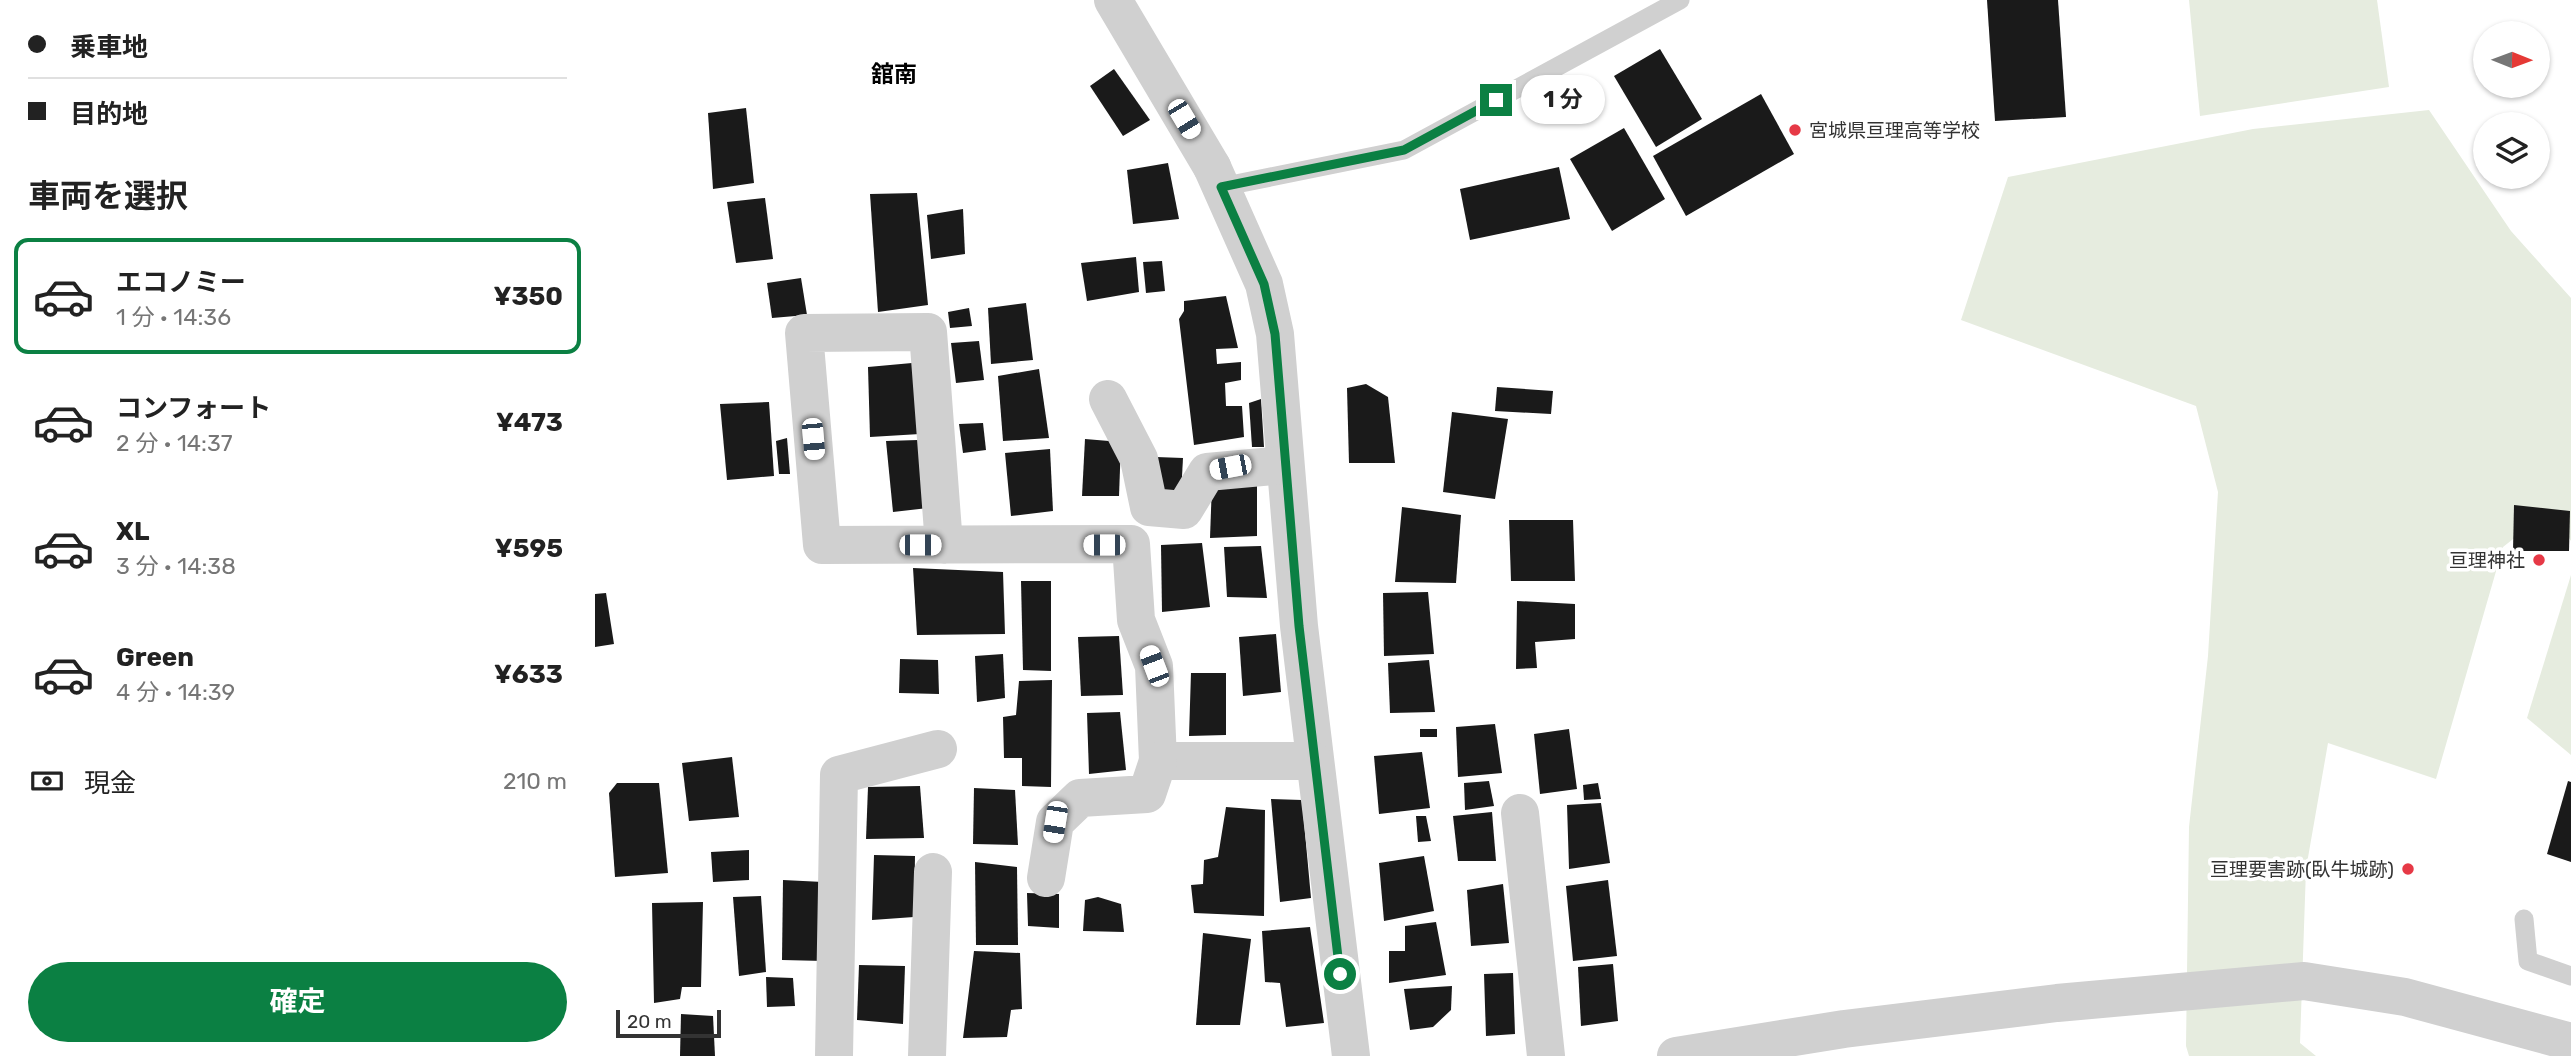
<!DOCTYPE html>
<html lang="ja">
<meta charset="utf-8">
<style>
:root{--surface:#fff;--page:#f2f2f2;--text:#222;--muted:#767676;--line:#e0e0e0;--accent:#0b8043}
body{margin:0;font-family:Rubik,"Noto Sans JP",sans-serif;background:var(--page);color:var(--text);height:100vh;display:flex;flex-direction:column;font-size:26px;white-space:nowrap}
*{box-sizing:border-box;margin:0}
p{font-size:23px;color:var(--muted)}
.icon{flex:none;width:38px;height:38px;fill:none;stroke:currentColor;stroke-width:2;stroke-linecap:round;stroke-linejoin:round}
.map{position:relative;flex:1;overflow:hidden}
.panel{display:flex;flex-direction:column;background:var(--surface);width:595px}
.panel>*{flex:none}
.top-card{display:grid;align-content:center;height:154px;padding:0 28px;background:var(--surface)}
.needle{width:46px;rotate:91deg}
.controls{position:absolute;left:1878px;top:21px;display:grid;gap:14px}
.controls a{display:grid;place-items:center;width:77px;height:77px;border-radius:50%;background:var(--surface);box-shadow:0 2px 5px #0004;font-size:35px}
.scale{position:absolute;left:21px;bottom:18px;width:105px;box-sizing:border-box;padding-left:7px;border:4px solid #333;border-top:0;font-size:19px;line-height:24px;white-space:nowrap;color:#333;-webkit-text-stroke:5px #fff;paint-order:stroke}
.end{position:absolute;width:32px;height:32px;margin:-16px;border:9px solid #0b8043;background:#fff;box-shadow:0 0 0 4px #fff}
.from{border-radius:50%}
.bubble{position:absolute;height:49px;border-radius:24px;background:var(--surface);box-shadow:0 2px 5px #0004;font-size:23px;font-weight:700;line-height:49px;text-align:center}
.car{position:absolute;width:21px;height:42px;margin:-21px -10px;border-radius:9px;box-shadow:0 0 5px 2px #0007;background:linear-gradient(#fff 24%,#345 0 40%,#fff 0 76%,#345 0 86%,#fff 0)}
.top-card b{display:flex;align-items:center;gap:24px;height:66px;font-size:26px}
.top-card b+b{border-top:2px solid var(--line)}
.top-card i{width:18px;height:18px;background:var(--text)}
ul{padding:0;list-style:none}
li{display:flex;align-items:center;gap:21px;height:116px;margin:0 14px 10px;padding:0 14px;border:4px solid transparent;border-radius:14px}
li div{flex:1}
li b{display:block;font-size:26px}
li em{font-style:normal;font-weight:700}
li.current{border-color:var(--accent)}
li>.icon{width:63px;height:63px;stroke-width:1.5}
h2{padding:0 28px;font-size:32px;line-height:84px}
.pay{display:flex;align-items:center;gap:18px;height:77px;padding:0 28px;font-size:26px}
.pay p{margin-inline-start:auto}
.primary-button{display:flex;gap:14px;margin-top:auto;padding:14px 28px}
.primary-button a{flex:1;height:80px;border-radius:42px;background:var(--accent);color:#fff;font-size:28px;font-weight:700;line-height:80px;text-align:center}
main{display:flex;flex:1;min-height:0}
.map>svg:first-child{display:block}
.green{fill:#e6ecdf}
.building{fill:#1a1a1a}
.lines{fill:none;stroke-linecap:round;stroke-linejoin:round}
.service{stroke:#d0d0d0;stroke-width:19}
.minor{stroke:#d0d0d0;stroke-width:38}
.tertiary{stroke:#d0d0d0;stroke-width:38}
.route{stroke:#0b8043;stroke-width:9}
.poi-dot{fill:#e63946;stroke:#fff;stroke-width:2.5}
.labels{text-anchor:middle;dominant-baseline:central;stroke-width:7;stroke-linejoin:round;paint-order:stroke}
.poi-label{font-size:19px;fill:#333;stroke:#fff;text-anchor:end}
.quarter-label{font-size:23px;font-weight:bold;fill:#000;stroke:#fff}
</style>
<main>
<section class="panel">
<div class="top-card">
<b><i class="from"></i>乗車地</b>
<b><i></i>目的地</b>
</div>
<h2>車両を選択</h2>
<ul>
<li class="current"><svg class="icon" aria-label="car" viewBox="0 0 24 24"><path d="M5 17H2v-5l4-1 3-4h7l3 4 3 1v5h-3M9 17h6M6 11h13"/><circle cx="7" cy="17" r="2"/><circle cx="17" cy="17" r="2"/></svg><div><b>エコノミー</b><p>1 分 · 14:36</p></div><em>¥350</em></li>
<li><svg class="icon" aria-label="car" viewBox="0 0 24 24"><path d="M5 17H2v-5l4-1 3-4h7l3 4 3 1v5h-3M9 17h6M6 11h13"/><circle cx="7" cy="17" r="2"/><circle cx="17" cy="17" r="2"/></svg><div><b>コンフォート</b><p>2 分 · 14:37</p></div><em>¥473</em></li>
<li><svg class="icon" aria-label="car" viewBox="0 0 24 24"><path d="M5 17H2v-5l4-1 3-4h7l3 4 3 1v5h-3M9 17h6M6 11h13"/><circle cx="7" cy="17" r="2"/><circle cx="17" cy="17" r="2"/></svg><div><b>XL</b><p>3 分 · 14:38</p></div><em>¥595</em></li>
<li><svg class="icon" aria-label="car" viewBox="0 0 24 24"><path d="M5 17H2v-5l4-1 3-4h7l3 4 3 1v5h-3M9 17h6M6 11h13"/><circle cx="7" cy="17" r="2"/><circle cx="17" cy="17" r="2"/></svg><div><b>Green</b><p>4 分 · 14:39</p></div><em>¥633</em></li>
</ul>
<div class="pay"><svg class="icon" aria-label="cash" viewBox="0 0 24 24"><path d="M3 7h18v10H3z"/><circle cx="12" cy="12" r="2"/></svg>現金<p>210 m</p></div>
<div class="primary-button"><a>確定</a></div>
</section>
<div class="map">
<svg width="1976" height="1056" viewBox="0 0 1976 1056">
<rect width="100%" height="100%" fill="#fff"/>
<g class="green">
<path d="M1594 0H1782L1794 87 1605 116Z"/>
<path d="M1834 110 1916 231 1976 298V541L1955 510 1908 547 1841 779 1733 743 1711 869 1705 1043 1721 1056H1594L1591 1046 1594 827 1613 656 1623 492 1601 406 1366 320 1413 177 1658 129Z"/>
<path d="M1976 575V755L1932 718Z"/>
</g>
<g class="building">
<path d="M1392 0H1463L1471 117 1400 121Z"/>
<path d="M1065 49 1107 119 1061 147 1019 76Z"/>
<path d="M519 69 555 120 528 136 495 86Z"/>
<path d="M1166 94 1199 154 1091 216 1058 156Z"/>
<path d="M151 108 159 183 118 189 113 113Z"/>
<path d="M1029 128 1070 199 1017 231 975 159Z"/>
<path d="M573 163 584 219 538 224 532 170Z"/>
<path d="M964 167 975 219 875 240 865 189Z"/>
<path d="M322 193 333 305 283 312 275 194Z"/>
<path d="M170 198 178 259 141 263 132 202Z"/>
<path d="M368 209 370 254 336 259 332 215Z"/>
<path d="M541 257 544 292 492 301 486 263Z"/>
<path d="M567 261 570 291 551 293 548 262Z"/>
<path d="M206 278 212 315 177 318 172 283Z"/>
<path d="M631 296 643 348 621 349 622 364 646 362V380L630 383 631 406H647L649 437 599 445 584 319 589 311V301Z"/>
<path d="M431 303 438 360 396 364 393 308Z"/>
<path d="M374 308 377 326 355 328 353 312Z"/>
<path d="M384 341 389 380 361 383 356 343Z"/>
<path d="M317 363 325 434 275 437 273 367Z"/>
<path d="M444 369 454 438 408 441 403 376Z"/>
<path d="M771 384 793 397 800 463H754L752 388Z"/>
<path d="M902 387 958 391 956 414 900 411Z"/>
<path d="M666 399 669 447H657L654 403Z"/>
<path d="M174 402 179 476 132 480 125 404Z"/>
<path d="M857 412 913 419 900 499 848 492Z"/>
<path d="M388 423 391 450 368 453 364 424Z"/>
<path d="M192 438 195 474H184L181 441Z"/>
<path d="M490 439 526 442 524 496H487Z"/>
<path d="M323 440 333 508 298 512 291 441Z"/>
<path d="M455 449 458 511 416 516 410 453Z"/>
<path d="M561 457 588 458 586 495H561Z"/>
<path d="M617 483H662V536L615 538Z"/>
<path d="M1919 505 1975 511 1974 551H1918Z"/>
<path d="M807 507 866 515 861 583 800 582Z"/>
<path d="M914 520H978L980 581H916Z"/>
<path d="M607 543 615 607 567 612 566 545Z"/>
<path d="M666 546 672 598 632 597 629 547Z"/>
<path d="M318 568 408 572 410 634 322 635Z"/>
<path d="M426 581H456V671L428 670Z"/>
<path d="M833 592 839 654 789 656 788 593Z"/>
<path d="M11 593 19 644 0 647V594Z"/>
<path d="M922 601 980 604V639L940 642 942 668 921 669Z"/>
<path d="M681 634 686 692 648 696 644 637Z"/>
<path d="M524 636 528 695 486 696 483 637Z"/>
<path d="M408 654 410 698 382 702 380 656Z"/>
<path d="M305 659 343 660 344 694 304 693Z"/>
<path d="M834 660 840 712 795 713 793 663Z"/>
<path d="M596 673H631V735L594 736Z"/>
<path d="M457 680 456 787 427 786V758H409L408 717 421 715 424 681Z"/>
<path d="M525 712 531 770 494 774 492 713Z"/>
<path d="M900 724 907 773 863 777 861 727Z"/>
<rect x="825" y="729" width="17" height="8"/>
<path d="M974 729 982 789 945 794 939 734Z"/>
<path d="M827 752 835 808 784 814 779 756Z"/>
<path d="M137 757 144 817 94 821 87 763Z"/>
<path d="M894 781 899 806 870 810 869 783Z"/>
<path d="M1973 781 1976 782V862L1952 854Z"/>
<path d="M22 783H64L73 873 20 877 14 793Z"/>
<path d="M1003 783 1006 799 989 800 988 785Z"/>
<path d="M325 786 329 838 271 839 273 787Z"/>
<path d="M379 788 420 790 423 845 378 844Z"/>
<path d="M676 799 707 800 716 898 685 902Z"/>
<path d="M1006 803 1015 863 974 869 972 805Z"/>
<path d="M631 807 670 810 669 916 599 913 596 885 608 884 609 860 623 857Z"/>
<path d="M897 812 901 861H863L858 816Z"/>
<path d="M821 816H831L836 841 823 842Z"/>
<path d="M154 850V880L118 882 116 852Z"/>
<path d="M279 855 320 856 319 917 277 920Z"/>
<path d="M829 856 839 911 789 921 784 863Z"/>
<path d="M380 862 422 867 423 945H381Z"/>
<path d="M188 880 228 882 229 961 187 960Z"/>
<path d="M1013 880 1022 956 978 961 971 886Z"/>
<path d="M908 884 914 943 876 946 872 890Z"/>
<path d="M432 893 464 894V928L433 926Z"/>
<path d="M166 896 171 972 144 976 138 897Z"/>
<path d="M503 897 526 904 529 932 488 931 490 900Z"/>
<path d="M108 902 106 987H87L85 999 59 1003 57 903Z"/>
<path d="M841 922 851 975 794 983V951H810V926Z"/>
<path d="M715 927 729 1023 691 1027 685 983 670 982 667 931Z"/>
<path d="M608 933 656 939 645 1025H601Z"/>
<path d="M379 951 425 953 427 1009 416 1010 412 1037 368 1038Z"/>
<path d="M1018 964 1023 1021 986 1026 983 967Z"/>
<path d="M264 965 310 966 308 1024 262 1020Z"/>
<path d="M918 973 920 1034 891 1036 889 974Z"/>
<path d="M171 977 198 978 200 1006 172 1007Z"/>
<path d="M857 986 856 1010 838 1027 815 1030 809 989Z"/>
<path d="M86 1014 118 1016 120 1056H85Z"/>
</g>
<g class="lines">
<g class="service">
<path d="M626 187 809 150 1085 0"/>
<path d="M1929 919 1933 961 1976 976"/>
</g>
<g class="minor">
<path d="M617 167 669 284 680 334 704 626 756 1056"/>
<path d="M513 399 544 459 554 507 589 510 612 472 690 465"/>
<path d="M349 545 333 332 209 333 227 545 536 544 541 620 559 666 563 761H719"/>
<path d="M925 813 951 1056"/>
<path d="M451 878 460 822 485 798 552 794 563 761"/>
<path d="M239 1056 244 775 343 749"/>
<path d="M332 1056 338 872"/>
</g>
<g class="tertiary">
<path d="M518 0 617 167"/>
<path d="M1081 1056 1249 1029 1462 1003 1709 981 1810 997 1976 1042"/>
</g>
</g>
<g class="lines">
<path class="route" d="M745 974 704 626 680 334 669 284 626 187 809 150 901 100"/>
</g>
<g class="poi-dot">
<circle cx="1200" cy="130" r="7"/>
<circle cx="1944" cy="560" r="7"/>
<circle cx="1813" cy="869" r="7"/>
</g>
<g class="labels">
<g class="poi-label">
<text x="1214" y="130" text-anchor="start">宮城県亘理高等学校</text>
<text x="1930" y="560">亘理神社</text>
<text x="1799" y="869">亘理要害跡(臥牛城跡)</text>
</g>
<g class="quarter-label">
<text x="299" y="74">舘南</text>
</g>
</g>
</svg>
<div class="controls">
<a><svg class="needle" viewBox="-14 -14 28 28"><path d="M0-13l5 13h-10z" fill="#e53935"/><path d="M0 13l5-13h-10z" fill="#767676"/></svg></a>
<a><svg class="icon" aria-label="layers" viewBox="0 0 24 24"><path d="M12 4l9 5-9 5-9-5zM3 14l9 5 9-5"/></svg></a>
</div>
<div class="scale">20 m</div>
<i class="end from" style="left:745px;top:974px"></i>
<i class="end" style="left:901px;top:100px"></i>
<div class="bubble" style="left:926px;top:75px;width:84px">1 分</div>
<i class="car" style="left:589px;top:119px;rotate:149deg"></i>
<i class="car" style="left:218px;top:439px;rotate:175deg"></i>
<i class="car" style="left:635px;top:467px;rotate:259deg"></i>
<i class="car" style="left:325px;top:545px;rotate:90deg"></i>
<i class="car" style="left:509px;top:545px;rotate:270deg"></i>
<i class="car" style="left:559px;top:666px;rotate:339deg"></i>
<i class="car" style="left:460px;top:822px;rotate:189deg"></i>
</div>
</main>
